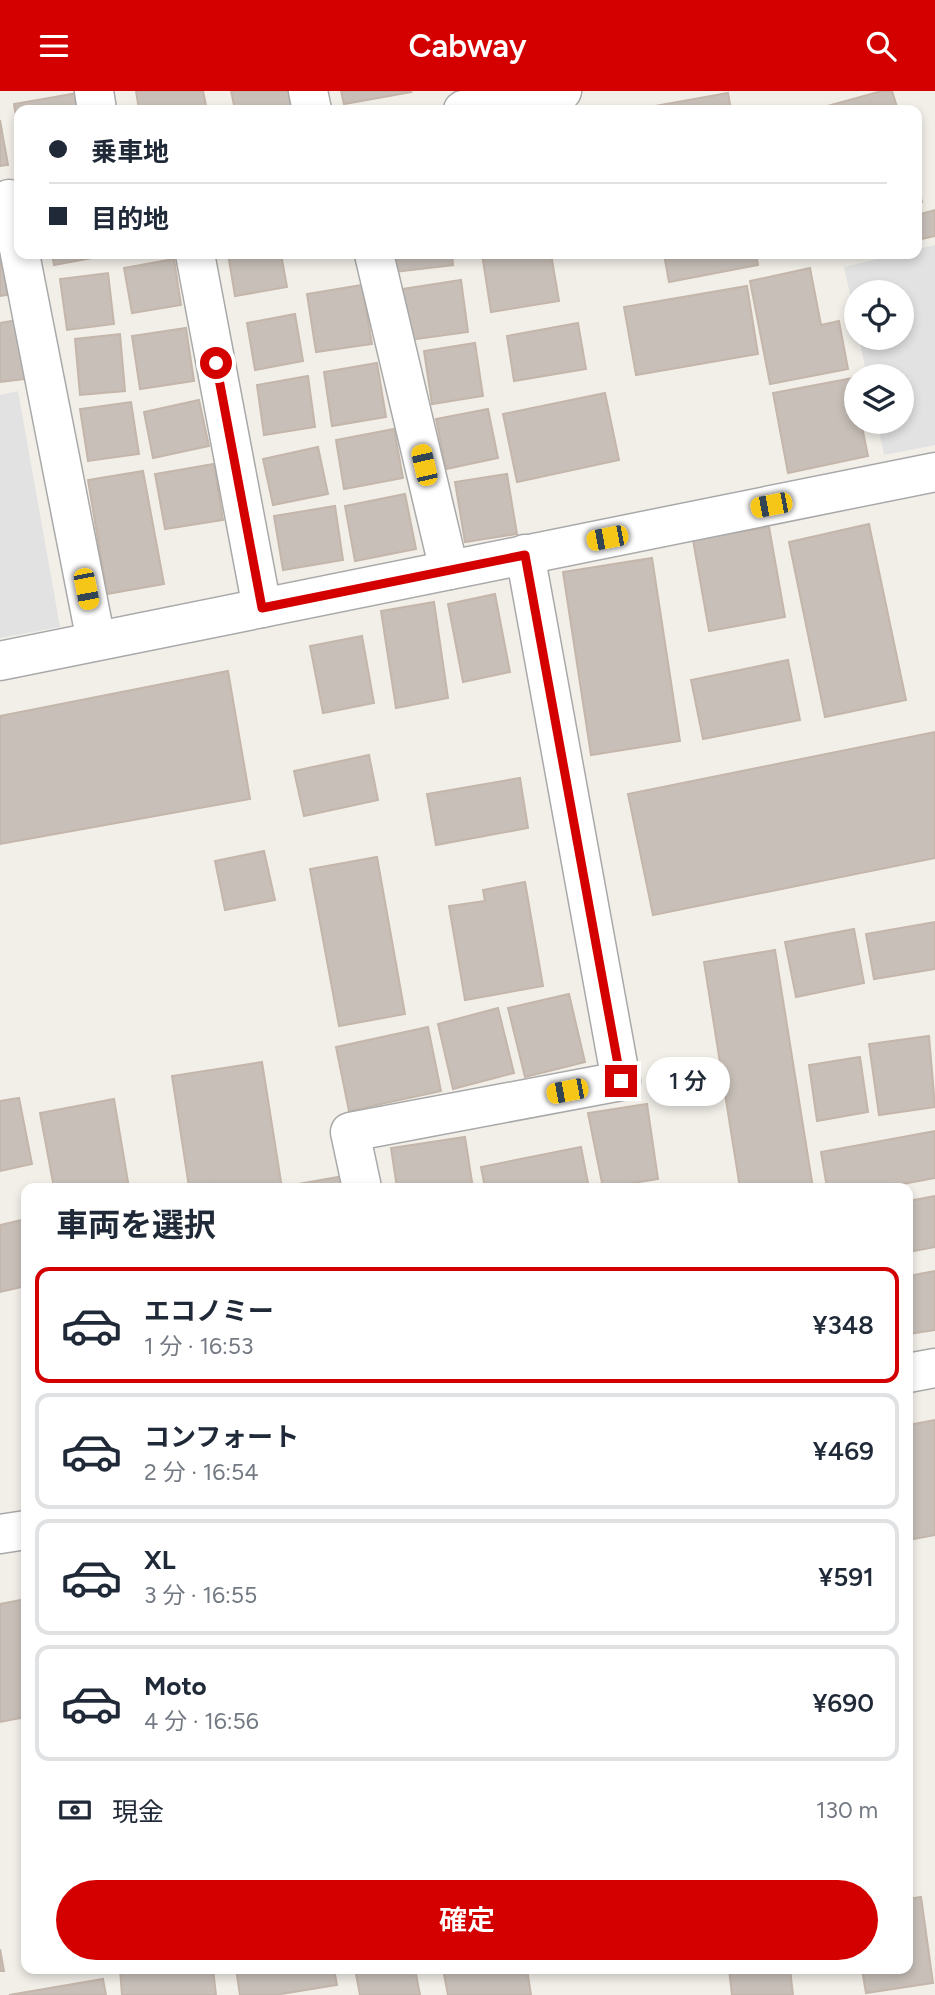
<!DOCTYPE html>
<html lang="ja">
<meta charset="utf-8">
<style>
:root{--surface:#fff;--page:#f2f2f3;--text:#1f2937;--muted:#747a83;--line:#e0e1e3;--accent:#d40000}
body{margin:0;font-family:Figtree,"Noto Sans JP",sans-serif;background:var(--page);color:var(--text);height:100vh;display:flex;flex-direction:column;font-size:26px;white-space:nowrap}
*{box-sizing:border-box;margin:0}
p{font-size:23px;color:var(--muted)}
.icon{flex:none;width:38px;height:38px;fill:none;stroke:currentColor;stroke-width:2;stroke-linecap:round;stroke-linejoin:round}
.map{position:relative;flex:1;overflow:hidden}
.sheet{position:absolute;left:21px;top:1092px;width:892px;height:791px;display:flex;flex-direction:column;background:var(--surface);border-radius:14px;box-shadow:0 4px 10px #0003}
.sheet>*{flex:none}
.hud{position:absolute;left:14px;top:14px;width:908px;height:154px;border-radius:14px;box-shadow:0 4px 10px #0003;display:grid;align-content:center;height:154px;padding:0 35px;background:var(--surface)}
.tools{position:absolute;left:844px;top:189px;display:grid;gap:14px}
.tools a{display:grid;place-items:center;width:70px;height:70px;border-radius:50%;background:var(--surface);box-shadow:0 4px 10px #0003;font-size:35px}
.end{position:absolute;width:32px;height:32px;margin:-16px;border:9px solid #d40000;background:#fff;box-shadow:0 0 0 4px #fff}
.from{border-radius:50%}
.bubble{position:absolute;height:49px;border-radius:24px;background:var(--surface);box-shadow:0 4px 10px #0003;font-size:23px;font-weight:600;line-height:49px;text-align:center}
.car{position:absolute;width:21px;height:42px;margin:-21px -10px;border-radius:9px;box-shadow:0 0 5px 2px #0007;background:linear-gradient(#f5c518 24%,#345 0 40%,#f5c518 0 76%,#345 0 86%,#f5c518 0)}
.hud b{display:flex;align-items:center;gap:24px;height:66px;font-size:26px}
.hud b+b{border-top:2px solid var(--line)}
.hud i{width:18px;height:18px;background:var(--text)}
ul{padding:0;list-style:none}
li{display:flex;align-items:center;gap:21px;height:116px;margin:0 14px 10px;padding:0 21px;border:4px solid var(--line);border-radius:14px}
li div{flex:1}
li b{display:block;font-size:26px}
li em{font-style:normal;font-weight:600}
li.on{border-color:var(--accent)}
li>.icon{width:63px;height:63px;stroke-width:1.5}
h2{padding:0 35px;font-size:32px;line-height:84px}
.pay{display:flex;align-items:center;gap:18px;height:77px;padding:0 35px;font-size:26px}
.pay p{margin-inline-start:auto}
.button{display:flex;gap:14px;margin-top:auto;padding:14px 35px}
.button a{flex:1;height:80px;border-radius:42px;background:var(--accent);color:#fff;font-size:28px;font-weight:600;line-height:80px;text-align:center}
header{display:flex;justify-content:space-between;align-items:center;height:91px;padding:0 35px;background:var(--accent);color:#fff;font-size:32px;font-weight:600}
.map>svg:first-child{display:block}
.parking{fill:#e2e2e2}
.building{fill:#c7bfb8;stroke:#c4b6ab;stroke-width:2}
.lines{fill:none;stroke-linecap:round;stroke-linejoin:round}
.street-casing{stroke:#a9a9a9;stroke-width:41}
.street{stroke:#fff;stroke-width:38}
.route{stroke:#d40000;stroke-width:9}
</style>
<header><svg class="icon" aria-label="menu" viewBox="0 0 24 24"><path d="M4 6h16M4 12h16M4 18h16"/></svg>Cabway<svg class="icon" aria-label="search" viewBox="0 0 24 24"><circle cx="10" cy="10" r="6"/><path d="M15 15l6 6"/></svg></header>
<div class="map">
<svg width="935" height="1904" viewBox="0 0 935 1904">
<rect width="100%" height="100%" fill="#f2efe9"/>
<g class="parking">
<path d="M935 154V354L884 364 877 331H901V285H867L859 247H901V201H856V230L844 176 899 163H917V158Z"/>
<path d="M18 300 60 536 0 547V304Z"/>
</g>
<g class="building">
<path d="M136 0H203L207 19H139Z"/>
<path d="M231 0H291L295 19H235Z"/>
<path d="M341 0H410L411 1 344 13Z"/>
<path d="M882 0H892L898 19H813Z"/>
<path d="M78 2 81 19H19V43L14 13Z"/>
<path d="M728 2 731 19H638V18Z"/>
<path d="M0 29 8 74 0 75Z"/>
<path d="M917 92 922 111 917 112Z"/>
<path d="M935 119V145L917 149V124Z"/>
<path d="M0 148 7 204 0 205Z"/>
<path d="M52 163H113L54 174Z"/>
<path d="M228 163H281L287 196 235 205Z"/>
<path d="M392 163H452L453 174 395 181Z"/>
<path d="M482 163H551L559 210 491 221Z"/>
<path d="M664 163H756L758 174 669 191Z"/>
<path d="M174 168 181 214 132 222 124 177Z"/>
<path d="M810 177 821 234 839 230 848 278 770 293 750 190Z"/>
<path d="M108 182 114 233 67 239 60 188Z"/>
<path d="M461 189 468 241 410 249 402 198Z"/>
<path d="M362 194 372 253 316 261 307 203Z"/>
<path d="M747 195 758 263 636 284 624 216Z"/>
<path d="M295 223 303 270 255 279 247 232Z"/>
<path d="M17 229 26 288 0 291V232Z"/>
<path d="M578 232 586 278 514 290 507 245Z"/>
<path d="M186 237 194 290 140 298 132 245Z"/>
<path d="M120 243 125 300 80 304 75 248Z"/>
<path d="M475 252 483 305 432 313 424 260Z"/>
<path d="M377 272 386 326 332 335 324 281Z"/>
<path d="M308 285 315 336 264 344 257 294Z"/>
<path d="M853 287 856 331H861L868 365 788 382 773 302Z"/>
<path d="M605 302 619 369 517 391 503 323Z"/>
<path d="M199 309 209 355 153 367 144 321Z"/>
<path d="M131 311 139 363 88 370 80 318Z"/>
<path d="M488 318 498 367 446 378 436 328Z"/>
<path d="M394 338 403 387 344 398 336 349Z"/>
<path d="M318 356 328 403 273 414 263 368Z"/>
<path d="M214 373 223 429 165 438 155 383Z"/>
<path d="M143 380 164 493 107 503 88 389Z"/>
<path d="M507 383 517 443 465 451 455 391Z"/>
<path d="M405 403 416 458 355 470 345 415Z"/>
<path d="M335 415 343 469 283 479 274 425Z"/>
<path d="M869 433 906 609 825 626 789 451Z"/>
<path d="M769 436 785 526 709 540 693 449Z"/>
<path d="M652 467 680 650 591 664 563 481Z"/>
<path d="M495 503 510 581 463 591 448 513Z"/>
<path d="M434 511 448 607 396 617 381 520Z"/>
<path d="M362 545 374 612 323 622 310 555Z"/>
<path d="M788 569 800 629 703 648 691 589Z"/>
<path d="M228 580 250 708 0 753V625Z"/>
<path d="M935 641V767L653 824 628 703Z"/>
<path d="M369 664 378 709 304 725 294 680Z"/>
<path d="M520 687 528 737 436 754 427 703Z"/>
<path d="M264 760 275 809 225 819 215 770Z"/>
<path d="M377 766 405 923 339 935 310 778Z"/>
<path d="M525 791 543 895 465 909 449 815 485 810 483 799Z"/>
<path d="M935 831V878L874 888 866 843Z"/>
<path d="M854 838 864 892 796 906 785 851Z"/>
<path d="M775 859 813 1097H740L704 871Z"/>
<path d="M569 903 585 971 525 986 508 917Z"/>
<path d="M498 917 514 982 453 998 438 933Z"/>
<path d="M428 936 441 1000 349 1020 336 956Z"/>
<path d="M929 945 935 1016 879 1024 869 953Z"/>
<path d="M860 966 868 1021 817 1030 809 974Z"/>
<path d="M262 971 282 1097H208V1093L189 1096 172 985Z"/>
<path d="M19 1007 32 1073 0 1080V1010Z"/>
<path d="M114 1008 129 1097H54L40 1022Z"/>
<path d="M647 1013 658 1088 603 1097 588 1022Z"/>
<path d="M935 1040V1087L881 1097H827L821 1061Z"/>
<path d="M465 1046 473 1097H397L391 1057Z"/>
<path d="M581 1056 589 1097H485L481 1076Z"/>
<path d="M344 1085 346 1097H288L287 1095Z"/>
<path d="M935 1105V1156L908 1161V1110Z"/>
<path d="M26 1128V1195L0 1201V1134Z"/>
<path d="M935 1180V1239L908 1243V1185Z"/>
<path d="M935 1329V1444L908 1449V1334Z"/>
<path d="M26 1508V1626L0 1631V1513Z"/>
<path d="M921 1806 933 1892 866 1902 862 1878H908V1808Z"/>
<path d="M0 1858 4 1880H0Z"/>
<path d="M120 1878H213L216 1904H122Z"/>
<path d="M236 1878H334L337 1894 275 1904H240Z"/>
<path d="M355 1878H415L420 1904H360Z"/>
<path d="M443 1878H527L531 1904H448Z"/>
<path d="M729 1878H790L793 1904H732Z"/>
<path d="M103 1888 106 1904H9Z"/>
</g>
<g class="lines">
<g class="street-casing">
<g id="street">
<path d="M94 0 97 19"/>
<path d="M308 0 312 19"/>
<path d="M463 19 562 0"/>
<path d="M9 108 19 158"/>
<path d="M20 163 96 550"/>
<path d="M195 163 262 517"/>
<path d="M374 163 449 479"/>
<path d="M0 570 935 381"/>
<path d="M362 1097 350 1041 621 990 525 463"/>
<path d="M908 1282 935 1277"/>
<path d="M0 1443 26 1439"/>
</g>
</g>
<use href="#street" class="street"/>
</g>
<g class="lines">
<path class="route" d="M216 272 262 517 525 464 621 990"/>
</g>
</svg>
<div class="tools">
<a><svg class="icon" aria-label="locate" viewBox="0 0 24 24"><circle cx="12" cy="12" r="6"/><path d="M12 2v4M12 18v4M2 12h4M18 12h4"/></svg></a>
<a><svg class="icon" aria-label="layers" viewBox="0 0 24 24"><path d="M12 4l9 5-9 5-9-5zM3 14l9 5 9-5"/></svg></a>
</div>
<i class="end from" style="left:216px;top:272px"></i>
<i class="end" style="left:621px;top:990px"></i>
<div class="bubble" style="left:646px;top:966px;width:84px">1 分</div>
<i class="car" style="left:424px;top:374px;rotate:347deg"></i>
<i class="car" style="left:771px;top:414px;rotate:259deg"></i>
<i class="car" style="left:607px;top:447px;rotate:259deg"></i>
<i class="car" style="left:86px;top:498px;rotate:169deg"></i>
<i class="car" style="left:567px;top:1000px;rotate:259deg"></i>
<div class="hud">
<b><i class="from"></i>乗車地</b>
<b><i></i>目的地</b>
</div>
<section class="sheet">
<h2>車両を選択</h2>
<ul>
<li class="on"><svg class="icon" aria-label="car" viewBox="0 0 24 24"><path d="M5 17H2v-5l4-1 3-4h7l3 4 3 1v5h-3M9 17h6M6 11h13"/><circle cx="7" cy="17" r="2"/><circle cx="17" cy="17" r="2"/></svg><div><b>エコノミー</b><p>1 分 · 16:53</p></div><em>¥348</em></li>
<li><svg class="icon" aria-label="car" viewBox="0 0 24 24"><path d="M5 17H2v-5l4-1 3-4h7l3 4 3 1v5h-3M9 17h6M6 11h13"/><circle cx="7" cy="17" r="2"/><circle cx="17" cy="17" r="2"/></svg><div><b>コンフォート</b><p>2 分 · 16:54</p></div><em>¥469</em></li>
<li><svg class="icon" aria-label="car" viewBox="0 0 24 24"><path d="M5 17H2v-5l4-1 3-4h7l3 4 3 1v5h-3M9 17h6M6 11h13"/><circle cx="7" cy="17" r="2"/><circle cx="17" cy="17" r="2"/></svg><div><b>XL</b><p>3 分 · 16:55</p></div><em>¥591</em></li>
<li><svg class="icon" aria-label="car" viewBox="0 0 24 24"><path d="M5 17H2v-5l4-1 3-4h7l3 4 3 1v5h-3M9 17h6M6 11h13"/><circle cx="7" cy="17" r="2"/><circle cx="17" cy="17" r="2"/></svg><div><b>Moto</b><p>4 分 · 16:56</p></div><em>¥690</em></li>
</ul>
<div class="pay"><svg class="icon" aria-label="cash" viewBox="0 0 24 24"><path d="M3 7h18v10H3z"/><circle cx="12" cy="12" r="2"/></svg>現金<p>130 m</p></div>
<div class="button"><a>確定</a></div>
</section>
</div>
